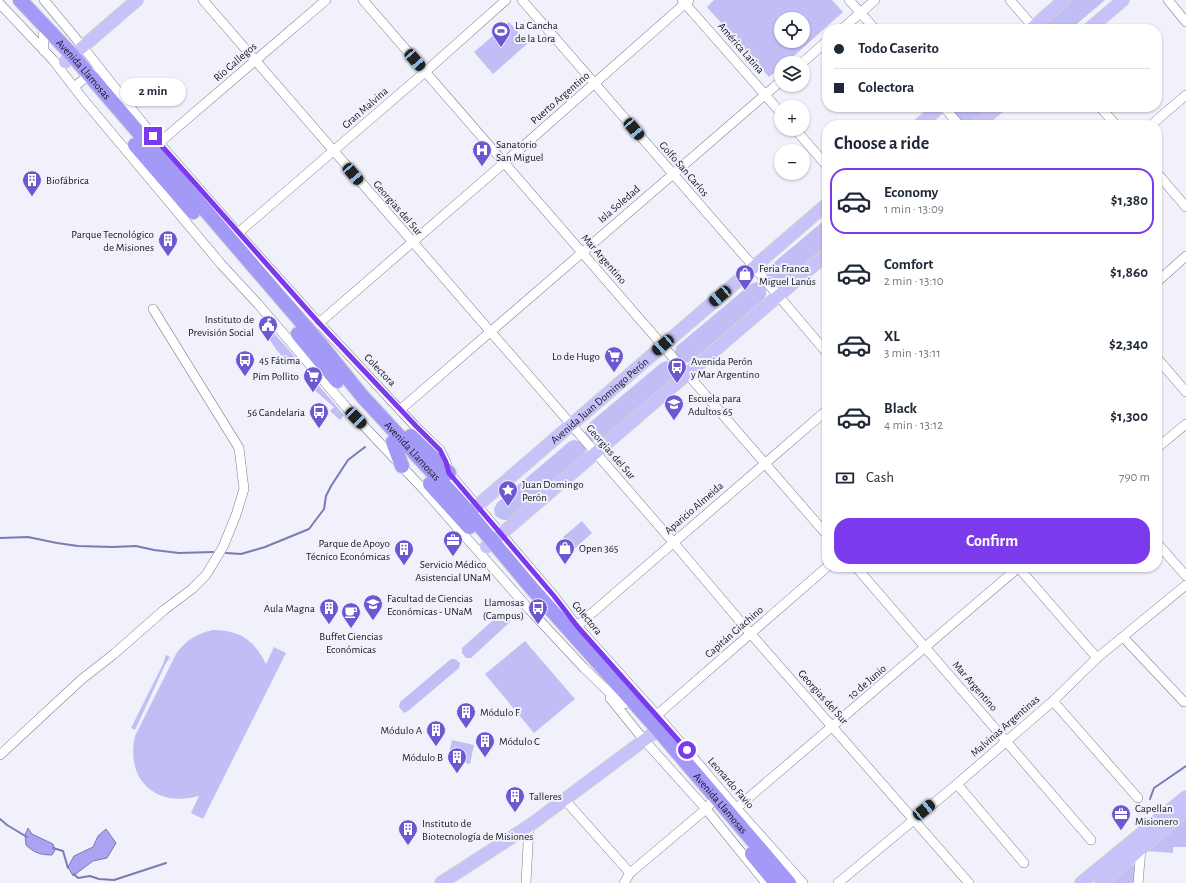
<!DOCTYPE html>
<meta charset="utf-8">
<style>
:root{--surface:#fff;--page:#f6f6f7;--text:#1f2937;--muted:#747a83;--line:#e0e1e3;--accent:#7c3aed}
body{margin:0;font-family:"Alegreya Sans",sans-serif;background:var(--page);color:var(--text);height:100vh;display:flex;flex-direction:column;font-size:15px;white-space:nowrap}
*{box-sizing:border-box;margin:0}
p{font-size:13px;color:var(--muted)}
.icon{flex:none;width:22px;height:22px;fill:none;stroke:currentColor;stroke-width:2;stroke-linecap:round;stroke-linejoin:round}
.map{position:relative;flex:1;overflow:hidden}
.sheet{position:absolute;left:822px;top:120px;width:340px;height:452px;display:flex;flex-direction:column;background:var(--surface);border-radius:16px;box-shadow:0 1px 3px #0004}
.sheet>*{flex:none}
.guide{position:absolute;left:822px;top:24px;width:340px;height:88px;border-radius:16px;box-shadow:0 1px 3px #0004;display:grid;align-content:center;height:88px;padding:0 12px;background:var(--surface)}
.buttons{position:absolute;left:774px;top:12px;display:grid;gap:8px}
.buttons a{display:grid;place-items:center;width:36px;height:36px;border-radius:50%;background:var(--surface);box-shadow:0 1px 3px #0004;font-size:20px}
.end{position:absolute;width:18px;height:18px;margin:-9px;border:5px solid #7c3aed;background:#fff;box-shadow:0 0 0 2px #fff}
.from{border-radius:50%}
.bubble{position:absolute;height:28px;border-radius:14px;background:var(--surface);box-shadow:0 1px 3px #0004;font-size:13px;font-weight:600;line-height:28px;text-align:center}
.car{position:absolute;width:12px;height:24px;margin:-12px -6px;border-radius:5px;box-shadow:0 0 3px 1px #0007;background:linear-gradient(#222 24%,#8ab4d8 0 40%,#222 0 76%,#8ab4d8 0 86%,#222 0)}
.guide b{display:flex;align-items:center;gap:14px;height:38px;font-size:15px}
.guide b+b{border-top:1px solid var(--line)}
.guide i{width:10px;height:10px;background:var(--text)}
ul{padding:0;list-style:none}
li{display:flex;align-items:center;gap:12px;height:66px;margin:0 8px 6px;padding:0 4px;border:2px solid transparent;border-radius:16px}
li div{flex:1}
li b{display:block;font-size:15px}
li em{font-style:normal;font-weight:600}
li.selected{border-color:var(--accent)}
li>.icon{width:36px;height:36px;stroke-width:1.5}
h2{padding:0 12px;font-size:18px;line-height:48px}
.pay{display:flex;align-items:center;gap:10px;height:44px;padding:0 12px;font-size:15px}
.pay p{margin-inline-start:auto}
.action{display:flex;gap:8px;margin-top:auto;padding:8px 12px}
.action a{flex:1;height:46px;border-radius:16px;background:var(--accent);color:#fff;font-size:16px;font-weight:600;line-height:46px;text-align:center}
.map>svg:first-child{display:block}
.green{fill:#c1bdf5;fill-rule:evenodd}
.water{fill:#aaa3f1;stroke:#7e79b2}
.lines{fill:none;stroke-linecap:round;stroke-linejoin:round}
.stream{stroke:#7e79b2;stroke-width:2}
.minor-casing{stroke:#7e7d95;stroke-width:10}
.major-casing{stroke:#d0d0d2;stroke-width:14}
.highway-casing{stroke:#d0d0d2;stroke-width:16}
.minor{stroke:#fff;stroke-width:9}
.major{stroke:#c8c2fa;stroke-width:12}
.highway{stroke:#a399f6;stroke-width:14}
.route{stroke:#7c3aed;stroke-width:5}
.labels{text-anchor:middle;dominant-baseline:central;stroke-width:4;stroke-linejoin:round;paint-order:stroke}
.poi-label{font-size:11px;fill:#16161f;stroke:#f1f1fb;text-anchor:start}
.street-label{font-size:11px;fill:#16161f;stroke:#f1f1fb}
</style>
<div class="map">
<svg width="1186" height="883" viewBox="0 0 1186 883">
<rect width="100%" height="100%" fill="#f1f1fb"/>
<g class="green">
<path d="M714 0H832L843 12 786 63H781V67L769 77 707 7ZM781 19H803V41H781Z"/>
<path d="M1071 0H1105L1071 29H1041L1040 27 1043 23Z"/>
<path d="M509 22 528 43 493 74 474 52Z"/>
<path d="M950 107H992L971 125C960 125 955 116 950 107Z"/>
<path d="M827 218V245L785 281C777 283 773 283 768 277V271L770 266Z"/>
<path d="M756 282C765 284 769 291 764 299L692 361C684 364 681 363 675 357V351L677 346 751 284Z"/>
<path d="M265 323 295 357 289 362 277 351 261 326Z"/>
<path d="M666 361C675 363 679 369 674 378L602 440C594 442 590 442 585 436V430L587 425 661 363Z"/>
<path d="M308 373 344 415 340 420 330 411 334 407 311 387 303 377Z"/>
<path d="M575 440C584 442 588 448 584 456L511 519C504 521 500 520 495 515L494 509 497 503 570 441Z"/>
<path d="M582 521 592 533 574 549 563 537Z"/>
<path d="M506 612 511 617 510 622 471 658H466L462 653V648L501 613Z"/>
<path d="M213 630C240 630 254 640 266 664L274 647 286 653 203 819 191 813 199 796C156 808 125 780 135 736L176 654C186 640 196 634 213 630Z"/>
<path d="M525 641 575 699 534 733 485 674Z"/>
<path d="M166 655 170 657 165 665 135 730 131 728 163 664Z"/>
<path d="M451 659H455L460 663 459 668 408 711 404 713 399 707 400 702Z"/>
<path d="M452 740 474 745 470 764 448 759Z"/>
<path d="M1186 818V847H1173V853L1145 851Z"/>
<path d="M1132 864 1137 868 1135 883H1108Z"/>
</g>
<g class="water">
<path d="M28 828 32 834 53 844 55 850 52 855C41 855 34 853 26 845L25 835Z"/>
<path d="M106 829 116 843 107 858 93 861 73 876 68 867 74 856 93 847 98 836Z"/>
</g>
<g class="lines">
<g class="stream">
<path d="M0 538 28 537 57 543 78 546 113 547 136 546 154 550 179 553 213 552"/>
<path d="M226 553 241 554 265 547 309 529 324 509 326 496 331 486 348 460 365 447"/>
<path d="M1150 799 1154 788 1186 766"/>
<path d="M0 819 7 825 27 837"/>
<path d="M53 848 63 851 68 868"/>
<path d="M74 874 78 878 90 876 99 879 114 880 166 863"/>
</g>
<g class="minor-casing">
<g id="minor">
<path d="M44 0 83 47 153 136 238 233 319 323 415 426 440 450 446 462 449 473 554 596 577 626 657 715 736 808 803 883"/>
<path d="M203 0 673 542 751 634 969 883"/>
<path d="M363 0 827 535"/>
<path d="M522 0 754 267 827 353"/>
<path d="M682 0 781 113"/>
<path d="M849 0 875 29"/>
<path d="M1010 0 1035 29"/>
<path d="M1168 0 1186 22"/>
<path d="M0 4 53 60 83 99 221 264 258 304 346 407 426 492 529 609 584 668 618 701 625 704"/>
<path d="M842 29 875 0"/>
<path d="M43 35 44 51"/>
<path d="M802 63 827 41"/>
<path d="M74 87 93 72"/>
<path d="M944 107 959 125"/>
<path d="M1100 107 1116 125"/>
<path d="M1151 125 1186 95"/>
<path d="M795 129 827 166"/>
<path d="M159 143 326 0"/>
<path d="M1157 173 1186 207"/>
<path d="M238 233 425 72 506 0"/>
<path d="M1157 282 1186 256"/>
<path d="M319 323 504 163 689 0"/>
<path d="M1157 358 1186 392"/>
<path d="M401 409 781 81"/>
<path d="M1157 448 1186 424"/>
<path d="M1157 543 1186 576"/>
<path d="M856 567 1091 840"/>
<path d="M1018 567 1097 658"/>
<path d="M577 626 827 410"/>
<path d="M1123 637 1184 702"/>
<path d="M610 698 644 740 706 809 766 883"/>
<path d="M1053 701 1138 798"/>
<path d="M657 715 827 567"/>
<path d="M0 755 82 679 114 654 164 610 192 589 206 575 223 547 236 515 244 489 239 448 153 309"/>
<path d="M957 784 1024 863"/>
<path d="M565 800 630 873"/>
<path d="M733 811 1019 567"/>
<path d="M526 883 529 826"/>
<path d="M624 883 630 873 706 809 711 803"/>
<path d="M838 883 957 784 1053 701 1097 658 1186 585"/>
<path d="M1138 883 1141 849"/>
</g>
</g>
<g class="major-casing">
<g id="major">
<path d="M1031 29 1064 0"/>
<path d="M1089 29 1123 0"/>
<path d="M65 62 137 0"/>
<path d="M919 125 940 107"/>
<path d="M977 125 998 107"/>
<path id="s1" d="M463 518 827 204"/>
<path d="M486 547 827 254"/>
<path d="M441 883 529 826 651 735"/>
<path d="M1081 883 1186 797"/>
<path d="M1101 883 1186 810"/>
</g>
</g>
<g class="highway-casing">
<g id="highway">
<path id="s2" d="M20 0 73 56 322 346 362 396 460 502 529 585 654 725 789 883"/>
<path d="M135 145 193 212"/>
<path d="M298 334 337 381"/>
<path d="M411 436 449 473"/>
<path d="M393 442 402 466"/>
<path d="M430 484 469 527"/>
<path d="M752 854 776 883"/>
</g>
</g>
<use href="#minor" class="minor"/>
<use href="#major" class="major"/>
<use href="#highway" class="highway"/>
</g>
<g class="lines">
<path class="route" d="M153 136 319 323 416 426 440 450 446 462 449 473 554 596 577 626 687 750"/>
</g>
<defs>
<g id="stadium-pin" transform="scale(1)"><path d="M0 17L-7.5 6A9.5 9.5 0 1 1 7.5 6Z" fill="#6e57d1" stroke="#f1f1fb"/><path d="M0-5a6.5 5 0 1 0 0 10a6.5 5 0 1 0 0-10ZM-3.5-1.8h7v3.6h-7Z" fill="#fff"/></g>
<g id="hospital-pin" transform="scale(1)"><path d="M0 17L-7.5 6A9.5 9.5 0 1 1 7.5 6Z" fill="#6e57d1" stroke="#f1f1fb"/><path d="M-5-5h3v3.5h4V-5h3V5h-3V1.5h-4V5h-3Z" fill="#fff"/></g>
<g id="building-pin" transform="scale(1)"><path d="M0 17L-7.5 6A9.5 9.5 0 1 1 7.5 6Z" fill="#6e57d1" stroke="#f1f1fb"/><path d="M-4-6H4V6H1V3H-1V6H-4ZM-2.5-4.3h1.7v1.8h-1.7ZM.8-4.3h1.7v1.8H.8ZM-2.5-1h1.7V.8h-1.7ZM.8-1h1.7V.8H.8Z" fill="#fff"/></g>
<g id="shop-pin" transform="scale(1)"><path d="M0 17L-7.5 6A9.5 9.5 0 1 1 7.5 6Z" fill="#6e57d1" stroke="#f1f1fb"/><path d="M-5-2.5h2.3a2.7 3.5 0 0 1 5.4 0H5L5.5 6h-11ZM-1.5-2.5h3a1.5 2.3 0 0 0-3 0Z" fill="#fff"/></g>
<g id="civic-pin" transform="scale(1)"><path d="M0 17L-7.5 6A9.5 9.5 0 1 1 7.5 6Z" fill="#6e57d1" stroke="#f1f1fb"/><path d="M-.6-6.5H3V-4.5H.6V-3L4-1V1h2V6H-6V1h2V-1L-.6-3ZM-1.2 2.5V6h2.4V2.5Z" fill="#fff"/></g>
<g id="supermarket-pin" transform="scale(1)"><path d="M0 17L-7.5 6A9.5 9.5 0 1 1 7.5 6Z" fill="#6e57d1" stroke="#f1f1fb"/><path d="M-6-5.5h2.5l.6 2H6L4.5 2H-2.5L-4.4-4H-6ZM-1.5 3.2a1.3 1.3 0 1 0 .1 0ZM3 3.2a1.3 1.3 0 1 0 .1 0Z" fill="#fff"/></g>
<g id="bus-pin" transform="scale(1)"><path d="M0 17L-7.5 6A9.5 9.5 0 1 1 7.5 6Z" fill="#6e57d1" stroke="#f1f1fb"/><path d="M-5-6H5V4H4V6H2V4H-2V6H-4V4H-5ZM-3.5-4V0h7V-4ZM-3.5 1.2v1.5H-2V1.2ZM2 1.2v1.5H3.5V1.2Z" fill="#fff"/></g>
<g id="school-pin" transform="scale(1)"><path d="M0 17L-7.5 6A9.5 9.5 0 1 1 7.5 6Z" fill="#6e57d1" stroke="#f1f1fb"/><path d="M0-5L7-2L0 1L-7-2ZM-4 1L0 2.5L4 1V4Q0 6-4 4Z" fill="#fff"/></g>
<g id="sight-pin" transform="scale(1)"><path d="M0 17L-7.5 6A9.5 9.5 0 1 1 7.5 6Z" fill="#6e57d1" stroke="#f1f1fb"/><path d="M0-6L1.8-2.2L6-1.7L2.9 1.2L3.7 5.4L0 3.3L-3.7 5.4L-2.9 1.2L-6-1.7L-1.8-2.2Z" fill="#fff"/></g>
<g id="office-pin" transform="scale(1)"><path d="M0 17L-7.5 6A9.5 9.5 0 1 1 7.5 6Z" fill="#6e57d1" stroke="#f1f1fb"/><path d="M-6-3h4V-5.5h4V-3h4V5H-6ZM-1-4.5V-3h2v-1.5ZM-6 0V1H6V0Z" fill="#fff"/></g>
<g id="university-pin" transform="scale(1)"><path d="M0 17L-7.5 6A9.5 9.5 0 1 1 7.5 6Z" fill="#6e57d1" stroke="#f1f1fb"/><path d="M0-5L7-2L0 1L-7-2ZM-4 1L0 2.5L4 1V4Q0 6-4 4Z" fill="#fff"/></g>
<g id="cafe-pin" transform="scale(1)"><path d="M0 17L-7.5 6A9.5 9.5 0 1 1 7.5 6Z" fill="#6e57d1" stroke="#f1f1fb"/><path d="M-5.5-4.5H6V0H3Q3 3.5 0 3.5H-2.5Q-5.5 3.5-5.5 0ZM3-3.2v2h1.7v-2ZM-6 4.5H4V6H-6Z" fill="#fff"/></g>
</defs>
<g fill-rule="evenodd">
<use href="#stadium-pin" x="501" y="31"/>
<use href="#hospital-pin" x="482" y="150"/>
<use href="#building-pin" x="32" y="180"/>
<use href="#building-pin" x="168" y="240"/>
<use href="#shop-pin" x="745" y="274"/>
<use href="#civic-pin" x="268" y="325"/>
<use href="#supermarket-pin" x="614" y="356"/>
<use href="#bus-pin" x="245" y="360"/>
<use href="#bus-pin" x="677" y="367"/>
<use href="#supermarket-pin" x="313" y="376"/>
<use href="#school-pin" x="674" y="404"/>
<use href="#bus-pin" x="319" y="412"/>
<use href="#sight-pin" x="508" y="490"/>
<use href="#office-pin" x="453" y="540"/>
<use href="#shop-pin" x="565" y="548"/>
<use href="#building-pin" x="404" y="549"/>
<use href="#university-pin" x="373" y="604"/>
<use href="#building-pin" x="329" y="608"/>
<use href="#bus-pin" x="538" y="608"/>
<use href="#cafe-pin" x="351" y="612"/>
<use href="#building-pin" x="466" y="712"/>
<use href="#building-pin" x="436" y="730"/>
<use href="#building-pin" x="485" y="741"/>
<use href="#building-pin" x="457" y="757"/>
<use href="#building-pin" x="515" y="796"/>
<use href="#office-pin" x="1121" y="814"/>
<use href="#building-pin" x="408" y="829"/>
</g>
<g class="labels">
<g class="poi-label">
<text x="515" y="25">La Cancha<tspan x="515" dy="13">de la Lora</tspan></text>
<text x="496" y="144">Sanatorio<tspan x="496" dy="13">San Miguel</tspan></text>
<text x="46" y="180">Biofábrica</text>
<text x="154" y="234" text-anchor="end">Parque Tecnológico<tspan x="154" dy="13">de Misiones</tspan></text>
<text x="759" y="268">Feria Franca<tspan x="759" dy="13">Miguel Lanús</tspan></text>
<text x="254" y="319" text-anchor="end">Instituto de<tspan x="254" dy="13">Previsión Social</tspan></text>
<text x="600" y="356" text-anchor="end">Lo de Hugo</text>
<text x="259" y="360">45 Fátima</text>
<text x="691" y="361">Avenida Perón<tspan x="691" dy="13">y Mar Argentino</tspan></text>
<text x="299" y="376" text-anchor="end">Pim Pollito</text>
<text x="688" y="398">Escuela para<tspan x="688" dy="13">Adultos 65</tspan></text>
<text x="305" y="412" text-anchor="end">56 Candelaria</text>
<text x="522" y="484">Juan Domingo<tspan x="522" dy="13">Perón</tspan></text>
<text x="390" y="543" text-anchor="end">Parque de Apoyo<tspan x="390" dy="13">Técnico Económicas</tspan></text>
<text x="579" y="548">Open 365</text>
<text x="453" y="564" text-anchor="middle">Servicio Médico<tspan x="453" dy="13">Asistencial UNaM</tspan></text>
<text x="387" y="598">Facultad de Ciencias<tspan x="387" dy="13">Económicas - UNaM</tspan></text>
<text x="524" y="602" text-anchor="end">Llamosas<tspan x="524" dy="13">(Campus)</tspan></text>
<text x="315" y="608" text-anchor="end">Aula Magna</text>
<text x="351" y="636" text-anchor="middle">Buffet Ciencias<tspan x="351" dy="13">Económicas</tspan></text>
<text x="480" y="712">Módulo F</text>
<text x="422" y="730" text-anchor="end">Módulo A</text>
<text x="499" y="741">Módulo C</text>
<text x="443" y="757" text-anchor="end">Módulo B</text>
<text x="529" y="796">Talleres</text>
<text x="1135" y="808">Capellan<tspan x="1135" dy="13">Misionero</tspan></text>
<text x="422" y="823">Instituto de<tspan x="422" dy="13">Biotecnología de Misiones</tspan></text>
</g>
<g class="street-label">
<text transform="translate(741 48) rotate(49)">América Latina</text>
<text transform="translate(235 62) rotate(-41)">Río Gallegos</text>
<text stroke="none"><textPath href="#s2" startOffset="94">Avenida Llamosas</textPath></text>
<text transform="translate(560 98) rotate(-41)">Puerto Argentino</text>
<text transform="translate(365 108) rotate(-41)">Gran Malvina</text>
<text transform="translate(684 169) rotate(49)">Golfo San Carlos</text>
<text transform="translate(619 204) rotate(-41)">Isla Soledad</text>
<text transform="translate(398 208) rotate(49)">Georgias del Sur</text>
<text transform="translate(604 259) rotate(49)">Mar Argentino</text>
<text transform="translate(380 370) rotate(46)">Colectora</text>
<text stroke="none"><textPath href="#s1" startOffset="180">Avenida Juan Domingo Perón</textPath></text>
<text stroke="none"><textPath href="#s2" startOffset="598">Avenida Llamosas</textPath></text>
<text transform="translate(611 452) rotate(49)">Georgias del Sur</text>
<text transform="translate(694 508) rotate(-41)">Aparicio Almeida</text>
<text transform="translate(587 618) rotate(50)">Colectora</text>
<text transform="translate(734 632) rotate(-41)">Capitán Giachino</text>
<text transform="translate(867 682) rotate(-41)">10 de Junio</text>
<text transform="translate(975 686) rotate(49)">Mar Argentino</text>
<text transform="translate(823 697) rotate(48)">Georgias del Sur</text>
<text transform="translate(1005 726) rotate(-41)">Malvinas Argentinas</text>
<text transform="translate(731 783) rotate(49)">Leonardo Favio</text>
<text stroke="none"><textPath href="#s2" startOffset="1066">Avenida Llamosas</textPath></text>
</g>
</g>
</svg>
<div class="buttons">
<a><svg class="icon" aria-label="locate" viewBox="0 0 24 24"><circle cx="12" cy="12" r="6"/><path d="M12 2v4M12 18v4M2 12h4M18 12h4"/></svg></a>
<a><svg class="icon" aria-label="layers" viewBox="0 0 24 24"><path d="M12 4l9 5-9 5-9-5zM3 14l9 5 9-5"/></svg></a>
<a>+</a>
<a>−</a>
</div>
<i class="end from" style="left:687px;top:750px"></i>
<i class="end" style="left:153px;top:136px"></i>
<div class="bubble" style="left:120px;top:78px;width:66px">2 min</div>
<i class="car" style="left:415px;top:60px;rotate:139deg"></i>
<i class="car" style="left:634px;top:129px;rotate:140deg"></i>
<i class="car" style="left:353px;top:174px;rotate:140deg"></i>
<i class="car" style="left:720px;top:296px;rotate:230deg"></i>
<i class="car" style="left:663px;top:345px;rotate:229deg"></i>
<i class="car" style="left:356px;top:418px;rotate:136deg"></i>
<i class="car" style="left:924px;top:810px;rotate:51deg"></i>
<div class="guide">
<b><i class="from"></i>Todo Caserito</b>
<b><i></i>Colectora</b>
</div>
<section class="sheet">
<h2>Choose a ride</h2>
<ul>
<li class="selected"><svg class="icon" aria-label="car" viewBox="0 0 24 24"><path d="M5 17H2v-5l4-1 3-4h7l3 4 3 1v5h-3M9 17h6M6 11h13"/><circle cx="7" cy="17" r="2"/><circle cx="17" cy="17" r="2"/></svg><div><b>Economy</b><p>1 min · 13:09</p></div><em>$1,380</em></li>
<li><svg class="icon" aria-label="car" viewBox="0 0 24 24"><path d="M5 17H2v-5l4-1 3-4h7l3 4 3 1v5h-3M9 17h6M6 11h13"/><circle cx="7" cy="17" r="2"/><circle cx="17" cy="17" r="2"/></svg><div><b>Comfort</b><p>2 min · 13:10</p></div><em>$1,860</em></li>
<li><svg class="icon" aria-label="car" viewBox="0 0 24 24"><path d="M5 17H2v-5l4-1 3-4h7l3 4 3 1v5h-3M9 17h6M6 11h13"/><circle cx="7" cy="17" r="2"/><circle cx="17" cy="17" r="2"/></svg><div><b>XL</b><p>3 min · 13:11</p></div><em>$2,340</em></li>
<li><svg class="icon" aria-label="car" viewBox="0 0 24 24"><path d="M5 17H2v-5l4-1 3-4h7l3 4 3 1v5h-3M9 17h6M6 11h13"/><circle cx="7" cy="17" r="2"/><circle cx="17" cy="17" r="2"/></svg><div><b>Black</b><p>4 min · 13:12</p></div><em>$1,300</em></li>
</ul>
<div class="pay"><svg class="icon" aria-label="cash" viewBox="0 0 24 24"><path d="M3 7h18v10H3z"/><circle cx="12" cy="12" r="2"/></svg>Cash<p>790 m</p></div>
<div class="action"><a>Confirm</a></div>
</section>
</div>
